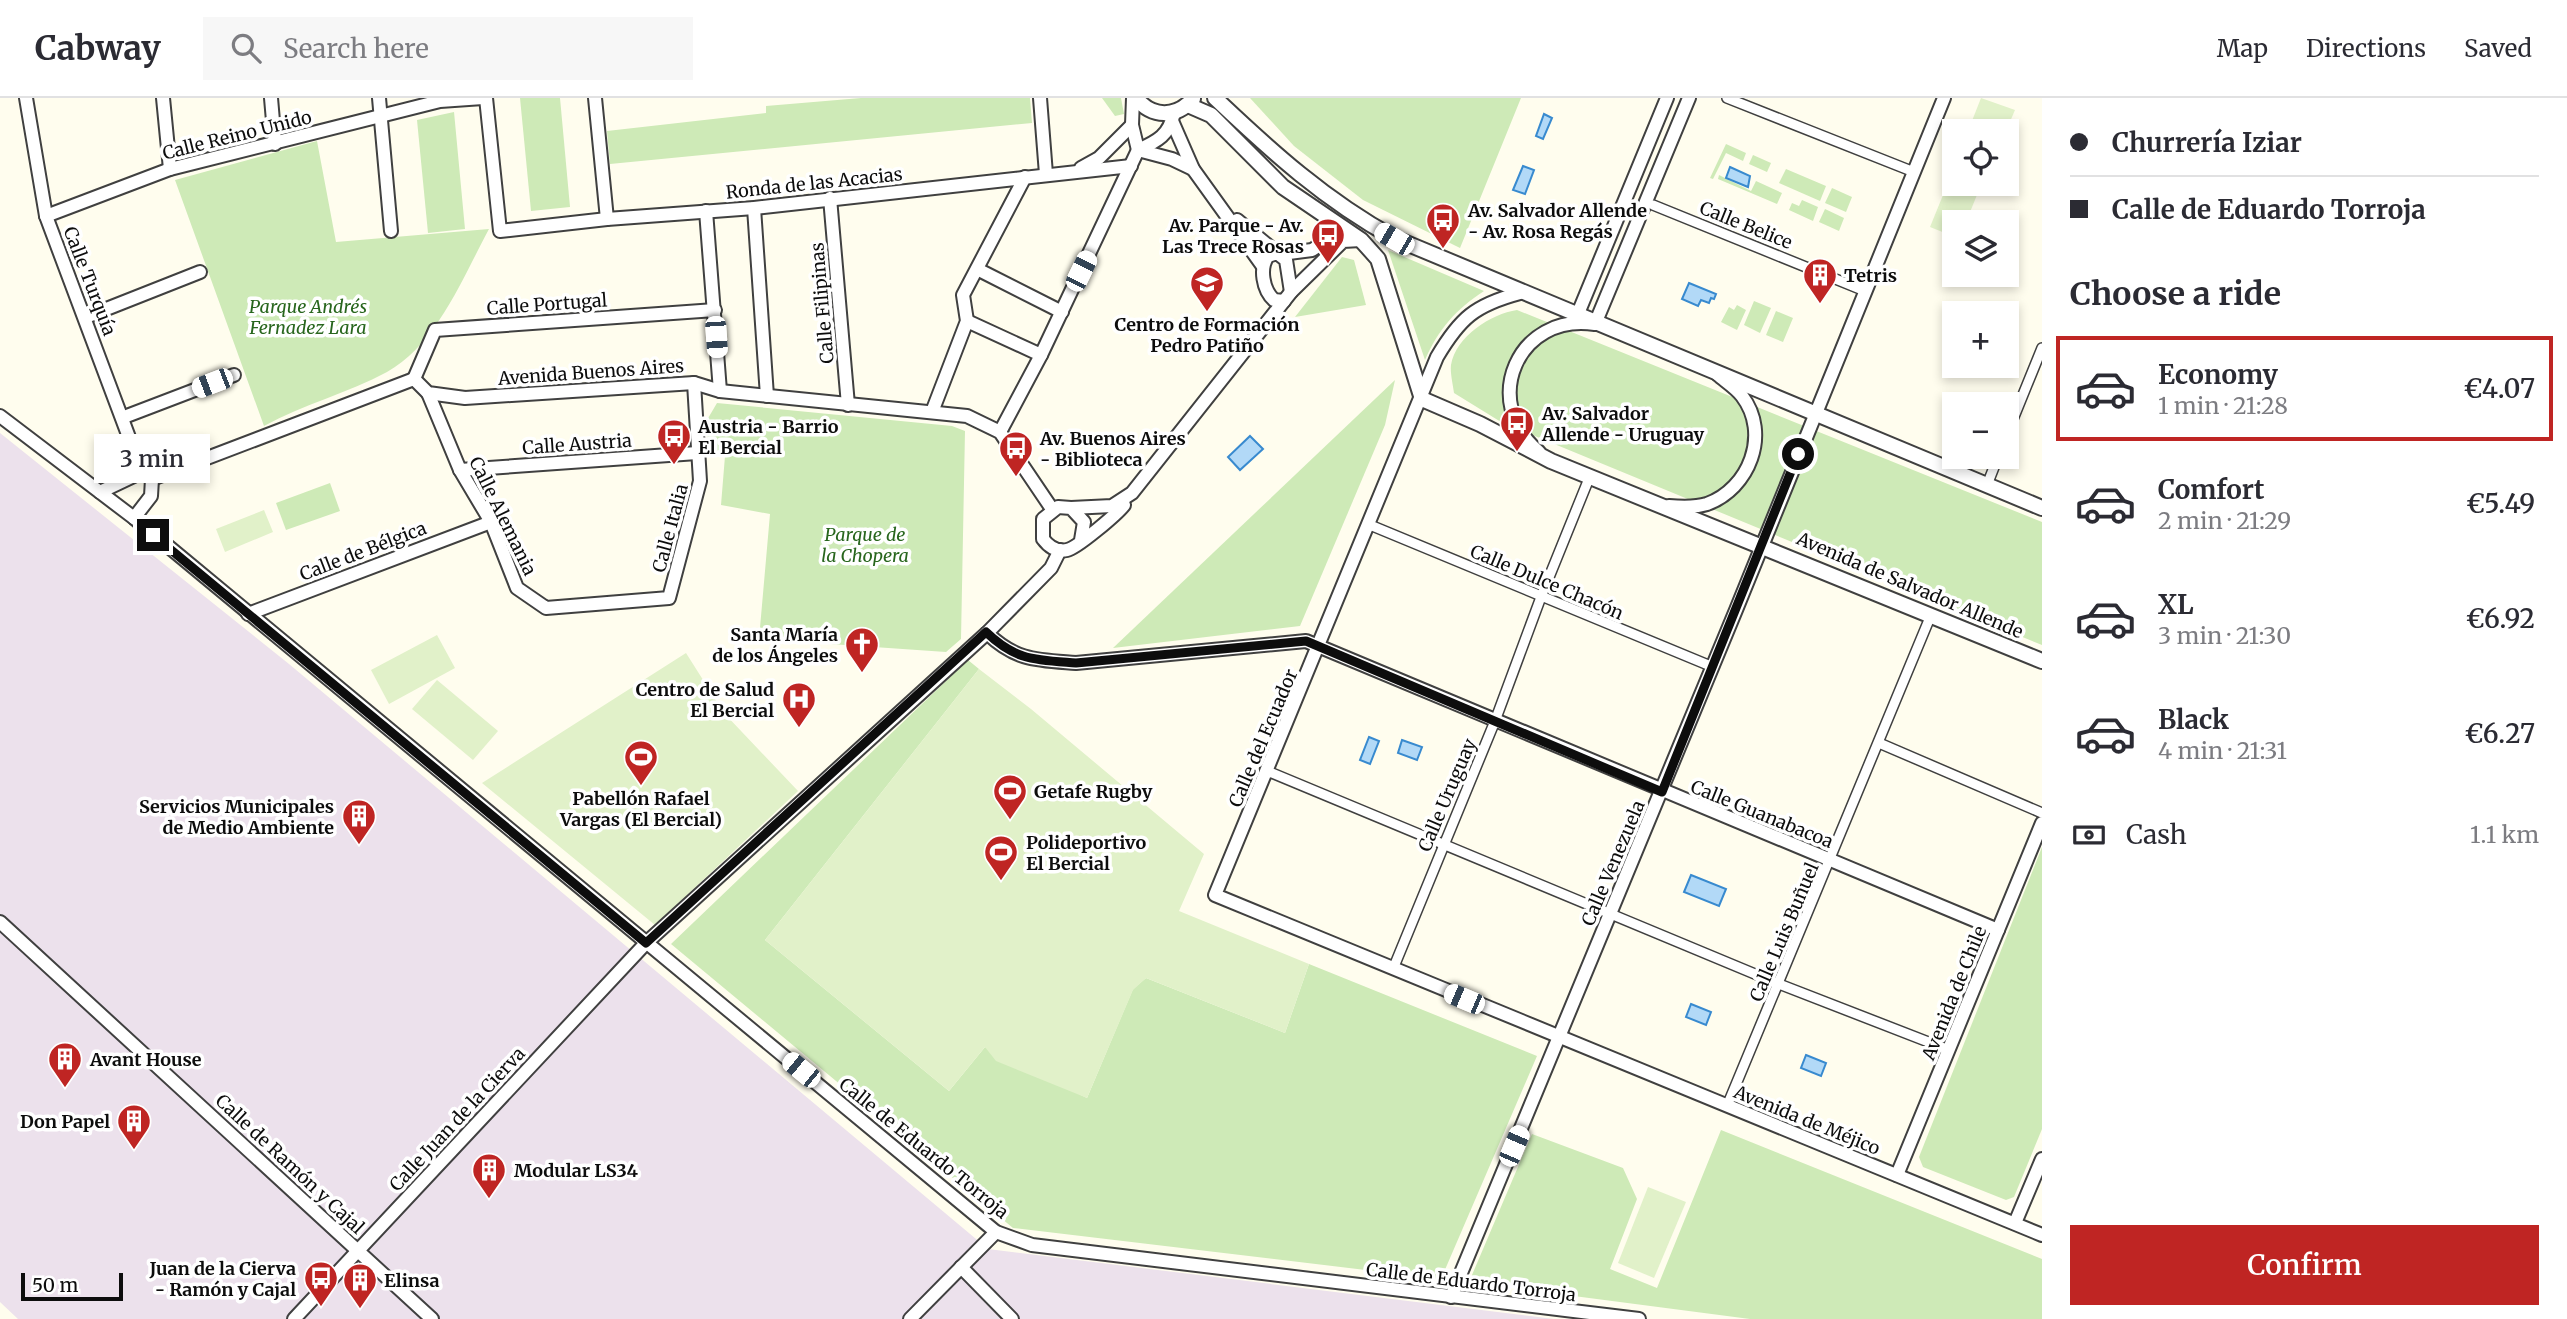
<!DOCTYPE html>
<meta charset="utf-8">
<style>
:root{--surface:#fff;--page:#f7f7f7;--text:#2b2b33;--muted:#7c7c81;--line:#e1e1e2;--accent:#bf2523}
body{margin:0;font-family:Merriweather,serif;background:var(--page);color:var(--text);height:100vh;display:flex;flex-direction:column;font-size:26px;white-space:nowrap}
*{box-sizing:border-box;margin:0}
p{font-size:23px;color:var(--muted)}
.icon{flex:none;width:38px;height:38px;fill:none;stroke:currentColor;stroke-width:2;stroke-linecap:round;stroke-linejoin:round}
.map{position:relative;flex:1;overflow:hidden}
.panel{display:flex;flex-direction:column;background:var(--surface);width:525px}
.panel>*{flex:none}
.banner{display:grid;align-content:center;height:154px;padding:0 28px;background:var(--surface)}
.fabs{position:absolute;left:1942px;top:21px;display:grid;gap:14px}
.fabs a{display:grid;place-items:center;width:77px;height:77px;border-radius:0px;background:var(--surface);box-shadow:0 4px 10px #0003;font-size:35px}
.scale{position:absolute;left:21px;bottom:18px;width:102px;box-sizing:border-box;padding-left:7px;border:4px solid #0d0d0d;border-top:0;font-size:19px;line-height:24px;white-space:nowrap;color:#0d0d0d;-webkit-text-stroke:5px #fff;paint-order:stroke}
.end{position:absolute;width:32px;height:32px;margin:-16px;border:9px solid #0d0d0d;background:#fff;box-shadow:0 0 0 4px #fff}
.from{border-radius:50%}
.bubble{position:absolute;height:49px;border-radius:0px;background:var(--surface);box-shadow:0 4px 10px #0003;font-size:23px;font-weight:600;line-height:49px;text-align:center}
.car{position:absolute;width:21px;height:42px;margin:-21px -10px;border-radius:9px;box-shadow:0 0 5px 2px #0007;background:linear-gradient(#fff 24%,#345 0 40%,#fff 0 76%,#345 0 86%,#fff 0)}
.banner b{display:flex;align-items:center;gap:24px;height:66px;font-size:26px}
.banner b+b{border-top:2px solid var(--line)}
.banner i{width:18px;height:18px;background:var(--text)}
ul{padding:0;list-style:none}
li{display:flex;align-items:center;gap:21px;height:105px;margin:0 14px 10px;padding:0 14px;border:4px solid transparent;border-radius:0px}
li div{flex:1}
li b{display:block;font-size:26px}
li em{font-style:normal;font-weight:600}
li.current{border-color:var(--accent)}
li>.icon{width:63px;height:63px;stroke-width:1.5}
h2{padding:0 28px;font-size:32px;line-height:84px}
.pay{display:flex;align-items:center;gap:18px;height:77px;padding:0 28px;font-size:26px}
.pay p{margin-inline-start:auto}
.action{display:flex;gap:14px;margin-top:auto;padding:14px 28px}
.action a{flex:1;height:80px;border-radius:0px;background:var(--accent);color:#fff;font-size:28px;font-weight:600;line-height:80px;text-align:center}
header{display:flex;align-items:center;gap:42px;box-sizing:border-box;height:98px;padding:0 35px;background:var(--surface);border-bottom:2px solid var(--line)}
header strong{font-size:33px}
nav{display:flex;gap:38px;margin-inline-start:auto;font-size:24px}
.search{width:490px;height:63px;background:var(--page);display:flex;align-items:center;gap:18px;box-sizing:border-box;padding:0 24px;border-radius:0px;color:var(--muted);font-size:26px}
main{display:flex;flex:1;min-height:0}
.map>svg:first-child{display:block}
.industrial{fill:#ece1ec}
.green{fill:#ceeab7}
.pitch{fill:#e1f1c9}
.water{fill:#b2d9f7;stroke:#388acf;stroke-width:2}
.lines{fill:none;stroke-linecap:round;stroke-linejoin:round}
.pedestrian-casing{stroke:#404040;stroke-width:12}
.minor-casing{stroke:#404040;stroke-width:16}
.tertiary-casing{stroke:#404040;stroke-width:18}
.pedestrian{stroke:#fff;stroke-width:9}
.minor{stroke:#fff;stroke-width:12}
.tertiary{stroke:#fff;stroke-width:14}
.route{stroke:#0d0d0d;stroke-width:9}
.labels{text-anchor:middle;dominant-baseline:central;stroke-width:7;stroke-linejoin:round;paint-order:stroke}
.street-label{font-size:18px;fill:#0d0d0d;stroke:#fff}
.poi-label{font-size:18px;font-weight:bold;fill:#0d0d0d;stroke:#fff;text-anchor:start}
.park-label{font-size:18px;font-style:italic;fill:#28661d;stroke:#fff}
</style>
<header>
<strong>Cabway</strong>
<div class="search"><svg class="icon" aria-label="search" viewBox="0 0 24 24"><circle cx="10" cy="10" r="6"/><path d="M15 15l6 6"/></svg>Search here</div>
<nav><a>Map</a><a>Directions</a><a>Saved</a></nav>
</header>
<main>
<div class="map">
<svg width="2042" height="1221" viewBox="0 0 2042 1221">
<rect width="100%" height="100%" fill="#fffdee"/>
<path class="industrial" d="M0 335 289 566 988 1151 1554 1221H18L0 1204Z"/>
<g class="green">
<path d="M520 0H560L570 109 531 113Z"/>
<path d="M861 0H1030L1032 25 610 66 607 33 766 15V8Z"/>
<path d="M1102 0H1121L1124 16 1115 18Z"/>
<path d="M1250 0H1521L1460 150 1363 102 1294 48Z"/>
<path d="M454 14 465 131 428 135 417 22Z"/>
<path d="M317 43 336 144 489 131C463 179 437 246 387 274 348 295 304 306 264 328L175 82Z"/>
<path d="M1726 46 1746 55 1743 63 1726 55 1713 81 1710 80Z"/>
<path d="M1753 57 1771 65 1767 74 1749 66Z"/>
<path d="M1786 71 1826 88 1820 103 1779 85Z"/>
<path d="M1719 77 1751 93 1756 83 1782 95 1777 106 1718 81Z"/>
<path d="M1832 90 1852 99 1846 114 1825 105Z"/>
<path d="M1802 102 1818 109 1813 123 1789 112 1792 105 1799 108Z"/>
<path d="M1825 111 1844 120 1839 133 1819 124Z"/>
<path d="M1388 152 1484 193C1456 211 1438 232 1425 262Z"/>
<path d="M1342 159 1354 162 1366 207 1295 219Z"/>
<path d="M1754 203 1771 210 1760 235 1744 227Z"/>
<path d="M1737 207 1746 212 1737 232 1721 224 1729 209 1734 212Z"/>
<path d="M1517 212 2042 424V547L1501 324 1454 295C1453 287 1450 275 1451 267 1456 238 1491 216 1517 212Z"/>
<path d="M1776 213 1793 220 1783 244 1766 237Z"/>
<path d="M1395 282 1385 327 1300 528 1113 550Z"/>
<path d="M717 305 952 328 965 333 961 541 946 554 759 541 770 416 721 407 725 358 708 356 707 322Z"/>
<path d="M330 385 340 413 286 432 276 405Z"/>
<path d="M968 562 979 571 765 842 949 993 985 949 1087 1000 1133 891 1146 880 1285 935 1309 866 1537 958 1441 1181 1013 1130 671 846Z"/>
<path d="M2042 749V1031L2014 1099 2006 1102 1923 1069 1919 1059Z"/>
<path d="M1721 1032 2042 1161V1221H1750L1474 1185 1472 1177 1532 1036 1623 1070 1637 1101 1610 1171 1657 1190Z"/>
</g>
<g class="pitch">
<path d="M1981 0 2015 12 2006 33H1968Z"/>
<path d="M1952 75 1955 86 1981 87 1966 124H1955V139L1930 129Z"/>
<path d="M264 412 273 434 225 454 216 431Z"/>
<path d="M437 537 455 570 389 606 371 572Z"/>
<path d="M686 555 724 615 798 693 655 827 482 685Z"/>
<path d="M979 571 1031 611 1204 756 1179 813 1309 866 1285 935 1146 880 1133 892 1087 1000 996 963 985 949 949 993 765 842Z"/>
<path d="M437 582 498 633 473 662 412 611Z"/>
<path d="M1648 1089 1686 1104 1654 1180 1618 1165Z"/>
</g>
<g class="water">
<path d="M1544 16 1552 20 1543 41 1536 38Z"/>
<path d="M1523 68 1534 72 1525 96 1513 92Z"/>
<path d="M1730 69 1750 78 1748 89 1726 80Z"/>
<path d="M1689 185 1716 196 1714 201 1711 200 1709 205 1701 202 1698 208 1682 201Z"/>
<path d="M1250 338 1263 351 1240 372 1228 359Z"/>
<path d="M1369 639 1379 643 1370 666 1360 662Z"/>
<path d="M1402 642 1422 649 1417 662 1398 655Z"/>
<path d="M1691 777 1726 791 1719 808 1684 794Z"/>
<path d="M1691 906 1711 914 1706 927 1686 919Z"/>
<path d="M1806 957 1826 965 1821 978 1801 970Z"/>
</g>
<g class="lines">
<g class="pedestrian-casing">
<g id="pedestrian">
<path d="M1727 0 1914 74"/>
<path d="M1653 107 1865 193"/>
<path d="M2007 336 2042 250"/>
<path d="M1987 387 1998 359"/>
<path d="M1370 427 1713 569"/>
<path d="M1879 645 2042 715"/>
<path d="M1267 673 1779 886 1949 952"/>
<path d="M1393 871 1495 623 1541 499 1590 378"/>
<path d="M1727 1008 1931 517"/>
</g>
</g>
<g class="minor-casing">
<g id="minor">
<path d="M26 0 46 118 142 374"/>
<path d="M163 0 170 71"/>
<path d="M271 0 275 46"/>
<path d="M379 0 391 133"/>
<path d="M486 0 500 133 607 121 754 110 1131 68"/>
<path d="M595 0 607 121"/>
<path d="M1040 0 1046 76"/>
<path d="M1133 0 1132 27 1138 52"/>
<path d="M1172 23 1193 71 1262 167"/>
<path d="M1138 52 1172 61 1193 71"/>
<path d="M1081 70 1099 60 1132 27"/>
<path d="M830 100 848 307"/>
<path d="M754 110 767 298"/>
<path d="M706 113 720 293"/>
<path d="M46 118 170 71 440 3 483 0"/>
<path d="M1237 122 1277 155"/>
<path d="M1281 156 1312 152 1329 141 1333 125"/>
<path d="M979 172 1062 214"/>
<path d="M1520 195C1475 207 1460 220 1437 259L1215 797 2042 1137"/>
<path d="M1284 203 1274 202C1263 192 1259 170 1268 158L1277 155 1286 162 1291 194"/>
<path d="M1577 218 1667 0"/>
<path d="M86 219 200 174"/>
<path d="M967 223 1041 257"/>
<path d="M414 281 435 232 715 212"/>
<path d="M428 295 460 372 491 424 517 490 546 510 669 500 700 383 694 285"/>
<path d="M932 314 967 223 963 197 1025 79"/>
<path d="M0 318 134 420 996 1134 1032 1147 1639 1221"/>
<path d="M124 319 234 277"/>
<path d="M1000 334 1041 257 1138 52C1158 43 1169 37 1174 15"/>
<path d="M1539 354C1479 304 1518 214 1595 226L1689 0"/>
<path d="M460 372 697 355"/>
<path d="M152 381 414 281 428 295 465 300 694 285 720 293 967 318 1000 334 1052 411"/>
<path d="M100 394 142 374 149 379"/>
<path d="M1669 408C1681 409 1694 410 1707 406 1749 391 1771 336 1742 298 1736 290 1725 283 1718 277"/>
<path d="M1071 410 1112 408 1132 395 1291 194 1343 143 1361 142"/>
<path d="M134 420 151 398 152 381"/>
<path d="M1081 442 1084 424 1071 410 1058 409 1043 421V441C1049 449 1057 454 1067 452 1077 450 1117 416 1124 407"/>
<path d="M248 516 491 424"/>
<path d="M987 535C1016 563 1037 562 1076 565L1306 543 1998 832"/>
<path d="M0 824 432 1221"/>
<path d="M1897 1077 2042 725"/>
<path d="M2015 1125 2042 1061"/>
<path d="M961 1169 1012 1221"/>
<path d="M1451 1199 1736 512 1944 0"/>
<path d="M294 1221 646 845 987 535 1051 470 1060 452"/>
<path d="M910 1221 996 1134"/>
</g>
</g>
<g class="tertiary-casing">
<g id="tertiary">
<path d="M1136 0C1152 20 1176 20 1193 1"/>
<path d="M1215 0C1272 54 1325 102 1394 140L2042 410"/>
<path d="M1188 7 1211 17 1283 89 1361 142 1378 161 1422 301 1480 326 1551 363 2042 563"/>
</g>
</g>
<use href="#pedestrian" class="pedestrian"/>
<use href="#minor" class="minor"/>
<use href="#tertiary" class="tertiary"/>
</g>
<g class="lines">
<path class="route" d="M153 437 646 845 986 534C1016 563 1036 562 1076 565L1306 543 1662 694 1798 356"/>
</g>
<defs>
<g id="bus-pin" transform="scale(1.75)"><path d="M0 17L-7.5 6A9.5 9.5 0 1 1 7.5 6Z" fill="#bf2523" stroke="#fff"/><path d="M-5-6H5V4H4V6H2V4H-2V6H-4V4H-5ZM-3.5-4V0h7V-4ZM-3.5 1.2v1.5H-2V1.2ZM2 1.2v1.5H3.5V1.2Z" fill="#fff"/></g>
<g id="building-pin" transform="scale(1.75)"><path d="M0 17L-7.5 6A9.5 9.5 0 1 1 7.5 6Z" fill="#bf2523" stroke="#fff"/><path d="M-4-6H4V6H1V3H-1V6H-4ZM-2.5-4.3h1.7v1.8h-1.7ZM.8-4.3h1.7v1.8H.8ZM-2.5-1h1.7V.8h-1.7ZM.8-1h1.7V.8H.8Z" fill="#fff"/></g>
<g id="school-pin" transform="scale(1.75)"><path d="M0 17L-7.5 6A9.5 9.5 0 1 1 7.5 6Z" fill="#bf2523" stroke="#fff"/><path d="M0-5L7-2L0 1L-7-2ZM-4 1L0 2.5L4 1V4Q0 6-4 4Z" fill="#fff"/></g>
<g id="church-pin" transform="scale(1.75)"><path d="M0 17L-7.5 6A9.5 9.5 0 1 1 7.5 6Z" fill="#bf2523" stroke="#fff"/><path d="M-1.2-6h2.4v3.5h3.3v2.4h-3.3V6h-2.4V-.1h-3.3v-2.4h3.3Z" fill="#fff"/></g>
<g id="hospital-pin" transform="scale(1.75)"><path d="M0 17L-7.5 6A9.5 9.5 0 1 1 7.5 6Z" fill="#bf2523" stroke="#fff"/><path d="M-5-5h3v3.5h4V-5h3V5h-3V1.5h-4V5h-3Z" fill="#fff"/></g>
<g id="stadium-pin" transform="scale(1.75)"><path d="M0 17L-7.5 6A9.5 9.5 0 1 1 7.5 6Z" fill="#bf2523" stroke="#fff"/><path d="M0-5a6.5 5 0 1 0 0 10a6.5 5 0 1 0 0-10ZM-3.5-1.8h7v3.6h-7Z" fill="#fff"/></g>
</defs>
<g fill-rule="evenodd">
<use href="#bus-pin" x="1443" y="122"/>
<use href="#bus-pin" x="1328" y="137"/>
<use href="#building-pin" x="1820" y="177"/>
<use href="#school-pin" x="1207" y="185"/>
<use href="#bus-pin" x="1517" y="325"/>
<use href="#bus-pin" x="674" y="338"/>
<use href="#bus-pin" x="1016" y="350"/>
<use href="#church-pin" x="862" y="546"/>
<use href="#hospital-pin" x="799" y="601"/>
<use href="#stadium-pin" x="641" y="659"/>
<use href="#stadium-pin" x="1010" y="693"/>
<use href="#building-pin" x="359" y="718"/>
<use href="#stadium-pin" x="1001" y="754"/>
<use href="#building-pin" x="65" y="961"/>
<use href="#building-pin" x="134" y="1023"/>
<use href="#building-pin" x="489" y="1072"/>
<use href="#bus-pin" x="321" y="1180"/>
<use href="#building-pin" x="360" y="1182"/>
</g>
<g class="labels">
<g class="street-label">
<text transform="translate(237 37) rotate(-14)">Calle Reino Unido</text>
<text transform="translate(814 85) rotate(-6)">Ronda de las Acacias</text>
<text transform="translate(1746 127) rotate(22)">Calle Belice</text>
<text transform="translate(90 183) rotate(69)">Calle Turquía</text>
<text transform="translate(822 205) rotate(-95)">Calle Filipinas</text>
<text transform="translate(547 206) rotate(-4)">Calle Portugal</text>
<text transform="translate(591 274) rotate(-4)">Avenida Buenos Aires</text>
<text transform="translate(577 346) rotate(-4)">Calle Austria</text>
<text transform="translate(503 418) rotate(64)">Calle Alemania</text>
<text transform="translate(670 430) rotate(-75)">Calle Italia</text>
<text transform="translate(363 453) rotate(-21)">Calle de Bélgica</text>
<text transform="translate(1547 484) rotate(23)">Calle Dulce Chacón</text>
<text transform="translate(1910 487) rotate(23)">Avenida de Salvador Allende</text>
<text transform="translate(1263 640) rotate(-67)">Calle del Ecuador</text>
<text transform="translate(1447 697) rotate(-67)">Calle Uruguay</text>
<text transform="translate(1762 716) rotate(22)">Calle Guanabacoa</text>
<text transform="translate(1613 765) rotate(-67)">Calle Venezuela</text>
<text transform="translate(1784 834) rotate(-67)">Calle Luis Buñuel</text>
<text transform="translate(1954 895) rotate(-68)">Avenida de Chile</text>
<text transform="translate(457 1021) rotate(-47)">Calle Juan de la Cierva</text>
<text transform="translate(1807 1022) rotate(22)">Avenida de Méjico</text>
<text transform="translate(924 1050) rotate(39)">Calle de Eduardo Torroja</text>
<text transform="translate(290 1066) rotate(43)">Calle de Ramón y Cajal</text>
<text transform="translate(1471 1184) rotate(7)">Calle de Eduardo Torroja</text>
</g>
<g class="poi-label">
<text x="1468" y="112">Av. Salvador Allende<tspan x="1468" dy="21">- Av. Rosa Regás</tspan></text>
<text x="1304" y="127" text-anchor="end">Av. Parque - Av.<tspan x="1304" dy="21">Las Trece Rosas</tspan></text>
<text x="1844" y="177">Tetris</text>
<text x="1207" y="226" text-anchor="middle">Centro de Formación<tspan x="1207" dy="21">Pedro Patiño</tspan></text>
<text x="1542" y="315">Av. Salvador<tspan x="1542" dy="21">Allende - Uruguay</tspan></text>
<text x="698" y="328">Austria - Barrio<tspan x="698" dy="21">El Bercial</tspan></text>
<text x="1040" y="340">Av. Buenos Aires<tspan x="1040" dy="21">- Biblioteca</tspan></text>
<text x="838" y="536" text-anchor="end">Santa María<tspan x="838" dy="21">de los Ángeles</tspan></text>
<text x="774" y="591" text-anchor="end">Centro de Salud<tspan x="774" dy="21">El Bercial</tspan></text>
<text x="1034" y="693">Getafe Rugby</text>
<text x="641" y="700" text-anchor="middle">Pabellón Rafael<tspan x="641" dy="21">Vargas (El Bercial)</tspan></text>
<text x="334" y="708" text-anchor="end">Servicios Municipales<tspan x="334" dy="21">de Medio Ambiente</tspan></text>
<text x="1026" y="744">Polideportivo<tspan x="1026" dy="21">El Bercial</tspan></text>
<text x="90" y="961">Avant House</text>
<text x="110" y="1023" text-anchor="end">Don Papel</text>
<text x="514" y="1072">Modular LS34</text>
<text x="296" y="1170" text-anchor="end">Juan de la Cierva<tspan x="296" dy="21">- Ramón y Cajal</tspan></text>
<text x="384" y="1182">Elinsa</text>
</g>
<g class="park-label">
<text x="308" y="208">Parque Andrés<tspan x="308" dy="21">Fernadez Lara</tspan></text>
<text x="865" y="436">Parque de<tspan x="865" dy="21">la Chopera</tspan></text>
</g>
</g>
</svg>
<div class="fabs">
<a><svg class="icon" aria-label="locate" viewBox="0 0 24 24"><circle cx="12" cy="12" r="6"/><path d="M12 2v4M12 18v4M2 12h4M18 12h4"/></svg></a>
<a><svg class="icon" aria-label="layers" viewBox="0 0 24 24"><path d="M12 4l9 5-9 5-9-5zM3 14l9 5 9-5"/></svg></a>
<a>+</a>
<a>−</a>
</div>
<div class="scale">50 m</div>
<i class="end from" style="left:1798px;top:356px"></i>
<i class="end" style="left:153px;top:437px"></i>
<div class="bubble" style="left:94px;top:336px;width:116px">3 min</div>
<i class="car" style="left:1394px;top:141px;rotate:300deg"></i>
<i class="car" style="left:1081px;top:173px;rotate:26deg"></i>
<i class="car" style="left:716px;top:239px;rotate:176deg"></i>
<i class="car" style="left:212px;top:285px;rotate:249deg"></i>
<i class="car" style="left:1464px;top:901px;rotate:293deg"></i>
<i class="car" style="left:801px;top:972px;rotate:309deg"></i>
<i class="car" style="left:1514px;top:1048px;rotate:23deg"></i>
</div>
<section class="panel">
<div class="banner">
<b><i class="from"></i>Churrería Iziar</b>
<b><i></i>Calle de Eduardo Torroja</b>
</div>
<h2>Choose a ride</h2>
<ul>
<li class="current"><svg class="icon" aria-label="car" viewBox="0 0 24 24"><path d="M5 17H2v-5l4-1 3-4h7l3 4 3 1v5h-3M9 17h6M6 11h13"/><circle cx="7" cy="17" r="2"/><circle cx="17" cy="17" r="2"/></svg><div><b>Economy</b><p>1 min · 21:28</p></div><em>€4.07</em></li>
<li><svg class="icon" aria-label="car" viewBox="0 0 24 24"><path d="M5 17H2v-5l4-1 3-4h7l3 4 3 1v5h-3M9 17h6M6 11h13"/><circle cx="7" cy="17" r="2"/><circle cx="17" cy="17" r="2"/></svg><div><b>Comfort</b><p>2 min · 21:29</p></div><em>€5.49</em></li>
<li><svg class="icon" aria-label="car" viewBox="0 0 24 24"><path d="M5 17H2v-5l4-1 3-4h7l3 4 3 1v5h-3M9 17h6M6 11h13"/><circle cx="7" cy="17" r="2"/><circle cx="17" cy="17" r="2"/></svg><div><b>XL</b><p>3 min · 21:30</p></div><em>€6.92</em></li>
<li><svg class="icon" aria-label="car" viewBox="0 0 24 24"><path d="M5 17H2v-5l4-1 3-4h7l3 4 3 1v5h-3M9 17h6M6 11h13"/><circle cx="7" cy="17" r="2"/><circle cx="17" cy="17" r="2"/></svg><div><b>Black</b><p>4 min · 21:31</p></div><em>€6.27</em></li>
</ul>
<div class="pay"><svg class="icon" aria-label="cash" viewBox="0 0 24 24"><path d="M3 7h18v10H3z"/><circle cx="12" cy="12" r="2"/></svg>Cash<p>1.1 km</p></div>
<div class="action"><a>Confirm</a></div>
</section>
</main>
